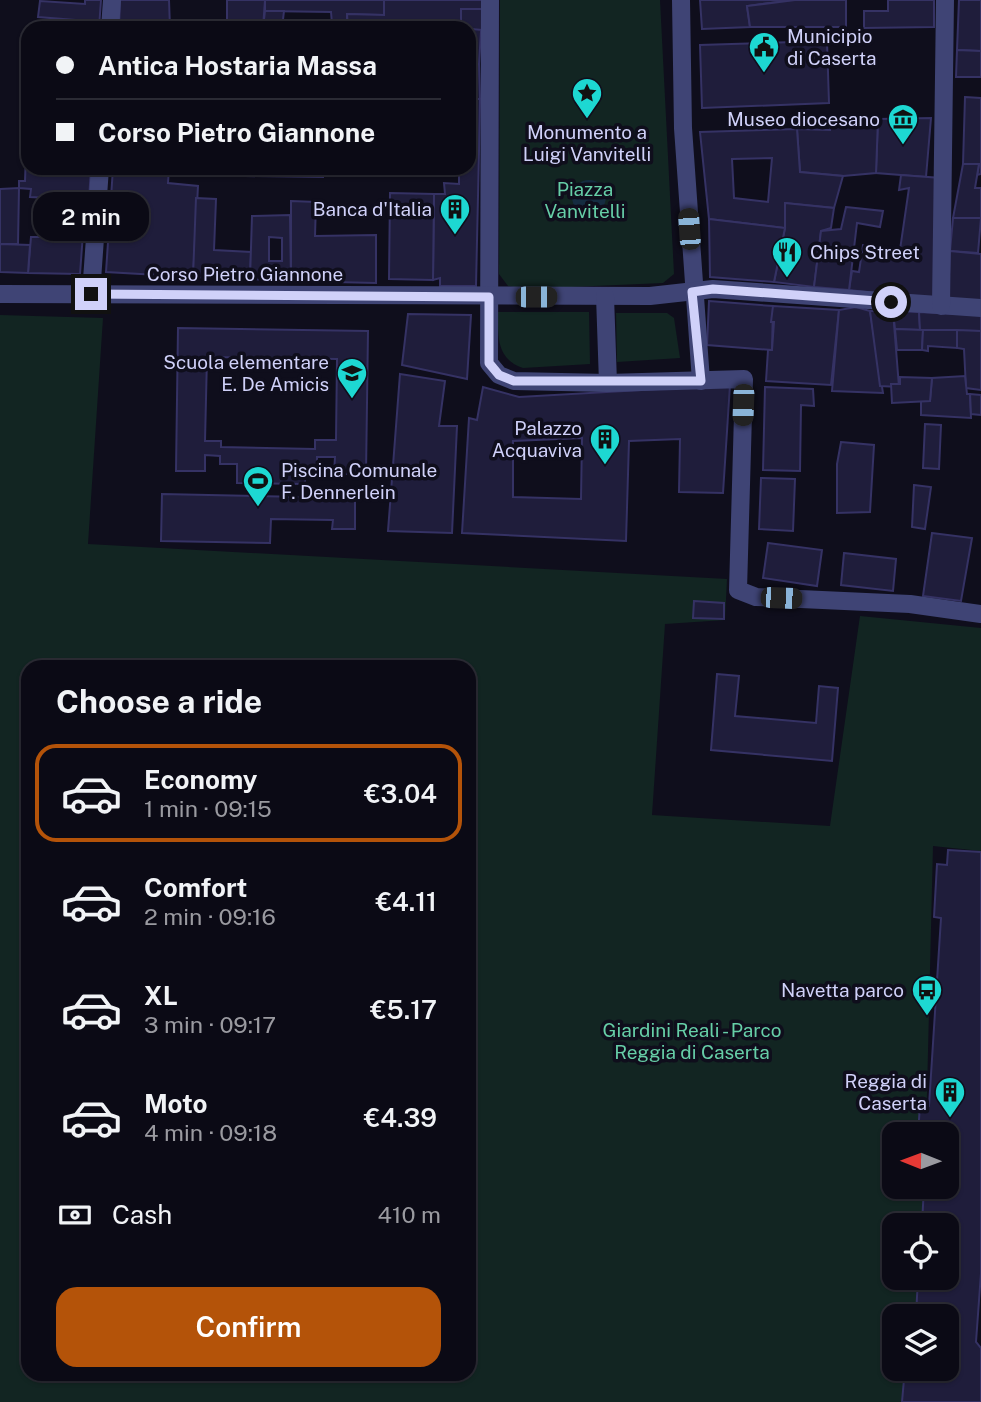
<!DOCTYPE html>
<meta charset="utf-8">
<style>
:root{--surface:#0b0a15;--page:#14131e;--text:#f1f3f6;--muted:#9a9aa0;--line:#2b2b34;--accent:#b45309}
body{margin:0;font-family:"Public Sans",sans-serif;background:var(--page);color:var(--text);height:100vh;display:flex;flex-direction:column;font-size:26px;white-space:nowrap}
*{box-sizing:border-box;margin:0}
p{font-size:23px;color:var(--muted)}
.icon{flex:none;width:38px;height:38px;fill:none;stroke:currentColor;stroke-width:2;stroke-linecap:round;stroke-linejoin:round}
.map{position:relative;flex:1;overflow:hidden}
.panel{position:absolute;left:21px;top:660px;width:455px;height:721px;display:flex;flex-direction:column;background:var(--surface);border-radius:21px;box-shadow:0 2px 5px #0004,0 0 0 2px var(--line)}
.panel>*{flex:none}
.hud{position:absolute;left:21px;top:21px;width:455px;height:154px;border-radius:21px;box-shadow:0 2px 5px #0004,0 0 0 2px var(--line);display:grid;align-content:center;height:154px;padding:0 35px;background:var(--surface)}
.needle{width:46px;rotate:271deg}
.buttons{position:absolute;left:882px;top:1122px;display:grid;gap:14px}
.buttons a{display:grid;place-items:center;width:77px;height:77px;border-radius:14px;background:var(--surface);box-shadow:0 2px 5px #0004,0 0 0 2px var(--line);font-size:35px}
.end{position:absolute;width:32px;height:32px;margin:-16px;border:9px solid #d0d1f9;background:#111;box-shadow:0 0 0 4px #111}
.from{border-radius:50%}
.bubble{position:absolute;height:49px;border-radius:21px;background:var(--surface);box-shadow:0 2px 5px #0004,0 0 0 2px var(--line);font-size:23px;font-weight:600;line-height:49px;text-align:center}
.car{position:absolute;width:21px;height:42px;margin:-21px -10px;border-radius:9px;box-shadow:0 0 5px 2px #0007;background:linear-gradient(#222 24%,#8ab4d8 0 40%,#222 0 76%,#8ab4d8 0 86%,#222 0)}
.hud b{display:flex;align-items:center;gap:24px;height:66px;font-size:26px}
.hud b+b{border-top:2px solid var(--line)}
.hud i{width:18px;height:18px;background:var(--text)}
ul{padding:0;list-style:none}
li{display:flex;align-items:center;gap:21px;height:98px;margin:0 14px 10px;padding:0 21px;border:4px solid transparent;border-radius:21px}
li div{flex:1}
li b{display:block;font-size:26px}
li em{font-style:normal;font-weight:600}
li.on{border-color:var(--accent)}
li>.icon{width:63px;height:63px;stroke-width:1.5}
h2{padding:0 35px;font-size:32px;line-height:84px}
.pay{display:flex;align-items:center;gap:18px;height:77px;padding:0 35px;font-size:26px}
.pay p{margin-inline-start:auto}
.action{display:flex;gap:14px;margin-top:auto;padding:14px 35px}
.action a{flex:1;height:80px;border-radius:21px;background:var(--accent);color:#fff;font-size:28px;font-weight:600;line-height:80px;text-align:center}
.map>svg:first-child{display:block}
.green{fill:#122522;fill-rule:evenodd}
.water{fill:#152c40}
.building{fill:#1f1d3b;stroke:#353264;stroke-width:2;fill-rule:evenodd}
.lines{fill:none;stroke-linecap:round;stroke-linejoin:round}
.minor{stroke:#3f4475;stroke-width:18}
.route{stroke:#d0d1f9;stroke-width:9}
.labels{text-anchor:middle;dominant-baseline:central;stroke-width:7;stroke-linejoin:round;paint-order:stroke}
.poi-label{font-size:19px;fill:#d0d1f9;stroke:#0f0e1c;text-anchor:end}
.park-label{font-size:19px;fill:#66cea7;stroke:#0f0e1c}
.street-label{font-size:19px;fill:#d0d1f9;stroke:#0f0e1c}
</style>
<div class="map">
<svg width="981" height="1402" viewBox="0 0 981 1402">
<rect width="100%" height="100%" fill="#0f0e1c"/>
<g class="green">
<path d="M500 0H660L674 274 663 283 526 289 508 286 499 274Z"/>
<path d="M498 312H589L590 364 523 368C496 359 498 336 498 312Z"/>
<path d="M616 313H667L674 318 680 358 617 362Z"/>
<path d="M0 315 103 318 88 544 727 579 725 620 665 624 652 815 830 826 860 616 981 628V851L933 846 926 1134H894V1186L925 1187 924 1225H894V1278H923L922 1316H894V1368L921 1369 920 1402H0ZM28 667H469V1374H28Z"/>
</g>
<circle class="water" cx="589" cy="197" r="17"/>
<g class="building">
<path d="M85 0H101L99 28H74L75 20 38 17 40 1 85 4Z"/>
<path d="M120 0H169L170 28H119Z"/>
<path d="M227 0H265L263 28H227Z"/>
<path d="M265 0H384V15L347 14V24H332L331 12 265 11Z"/>
<path d="M384 0H483L479 64H469V28H348L347 14 384 15Z"/>
<path d="M700 0H795L747 6 750 27 702 29Z"/>
<path d="M795 0H846V27H750L747 6Z"/>
<path d="M888 0H934V27L864 28V11H888Z"/>
<path d="M959 0H981V51L957 50Z"/>
<path d="M461 9H482V30L461 28Z"/>
<path d="M265 11H284L282 28H263Z"/>
<path d="M318 24H347L348 28H318Z"/>
<path d="M827 41 829 103 702 108 700 45Z"/>
<path d="M957 50 981 51V77H956Z"/>
<path d="M469 64H479L480 99H469Z"/>
<path d="M965 97 981 98V174L977 175 979 164H963Z"/>
<path d="M469 99H480L479 151H469Z"/>
<path d="M931 118 926 177 876 173 878 119Z"/>
<path d="M830 119H878L876 173 843 176 800 172 797 129 830 130Z"/>
<path d="M797 129 800 172 843 176 834 208 785 203V228L709 219 700 132ZM772 158 768 202 734 198 732 159Z"/>
<path d="M469 151H479L476 286H440V278L433 280 434 194H445L444 183 459 184V168H469Z"/>
<path d="M26 153 28 168H91L89 200 30 197 31 189 19 188V181H25Z"/>
<path d="M963 164H979L975 188H981V218H953Z"/>
<path d="M113 168H169L168 183 198 186 193 277 106 272Z"/>
<path d="M225 168H246V176L225 175Z"/>
<path d="M246 168H323V177L246 176Z"/>
<path d="M901 175 941 178 935 300 849 290 852 271 859 272 863 245 900 250 909 188 899 190Z"/>
<path d="M19 188 18 244H0V189Z"/>
<path d="M390 193 434 194 433 280 389 279Z"/>
<path d="M196 198 216 199 214 250 251 252 250 279 193 277Z"/>
<path d="M291 201 316 202 315 236 376 235V283L291 281Z"/>
<path d="M785 203 834 208 831 228 821 231 814 287 774 282 785 228Z"/>
<path d="M846 207 883 211 880 227 857 223 849 290 814 287 821 231 841 229Z"/>
<path d="M290 215 291 281 250 279 252 216ZM269 237 282 238V261H269Z"/>
<path d="M42 216 84 219 80 274 28 273 31 237H41Z"/>
<path d="M953 218H981L978 253 950 251Z"/>
<path d="M709 219 785 228 774 282 710 277Z"/>
<path d="M0 244 30 245 28 273 0 272Z"/>
<path d="M950 251 981 254V301L948 299Z"/>
<path d="M709 301 773 306 772 350 707 345Z"/>
<path d="M773 306 839 310 831 385 766 381 768 350H772L774 322H771Z"/>
<path d="M856 307 870 311 883 393 832 391 839 310Z"/>
<path d="M870 311H893L899 387 880 386Z"/>
<path d="M893 311 919 312 920 330 895 329Z"/>
<path d="M919 312 981 315V331L920 330Z"/>
<path d="M408 314 471 315 467 379 402 365Z"/>
<path d="M178 328 368 331 366 474H334L335 457H317V466H305V484L237 483V464H220V456L205 455V471H176ZM207 357 337 359 336 440H315V449L221 447V441H205Z"/>
<path d="M895 329 923 330 922 350H897Z"/>
<path d="M923 330H957V348L928 346V351L922 350Z"/>
<path d="M957 330 981 331V390L966 388 964 349 957 348Z"/>
<path d="M400 374 445 381 439 426H457L452 533 388 531Z"/>
<path d="M965 376 967 394H970L971 418 921 415V401H930L932 378Z"/>
<path d="M900 377 932 378 930 401 892 403 891 384H900Z"/>
<path d="M730 385 723 493 679 492 680 439 629 441 626 541 462 533 469 418 477 420 483 387 519 397ZM582 438 581 499 513 497V441Z"/>
<path d="M765 387 813 389 814 406 801 405 800 471 763 470Z"/>
<path d="M970 394 981 395V415L971 414Z"/>
<path d="M925 424 941 425 939 469 923 468Z"/>
<path d="M841 442 874 445 870 512 837 513V464Z"/>
<path d="M761 478 795 479 793 531 759 529Z"/>
<path d="M914 485 931 487 925 529 912 527Z"/>
<path d="M162 494 355 498V529H332L333 520 271 519 270 543 161 541Z"/>
<path d="M932 533 972 538 961 601 923 596Z"/>
<path d="M768 543 822 550 817 586 763 578Z"/>
<path d="M844 553 896 559 893 591 841 585Z"/>
<path d="M694 601 724 603V619L693 618Z"/>
<path d="M717 674 739 676 735 716 816 723 819 686 838 688 832 761 711 750Z"/>
<path d="M948 850 981 852V1273L976 1342 981 1348V1402H902L905 1368H947V1316H916L918 1278H947V1225H922L924 1186H947V1134H918L920 1105 929 1106 941 918 934 917 937 864 947 865Z"/>
</g>
<g class="lines">
<g class="minor">
<path d="M490 0 489 363 499 375 514 381 608 383 744 379 738 590 756 597 910 604 981 614"/>
<path d="M681 0 683 128 701 381"/>
<path d="M110 28 112 0"/>
<path d="M0 294 650 296 713 289 981 308"/>
<path d="M91 294 100 168"/>
<path d="M605 296 608 383"/>
<path d="M941 306 945 0"/>
</g>
</g>
<g class="lines">
<path class="route" d="M91 294 489 297V363L499 375 514 381H701L692 292 713 289 891 302"/>
</g>
<defs>
<g id="civic-pin" transform="scale(1.575)"><path d="M0 17L-7.5 6A9.5 9.5 0 1 1 7.5 6Z" fill="#1dd8d2" stroke="#0f0e1c"/><path d="M-.6-6.5H3V-4.5H.6V-3L4-1V1h2V6H-6V1h2V-1L-.6-3ZM-1.2 2.5V6h2.4V2.5Z" fill="#111"/></g>
<g id="sight-pin" transform="scale(1.575)"><path d="M0 17L-7.5 6A9.5 9.5 0 1 1 7.5 6Z" fill="#1dd8d2" stroke="#0f0e1c"/><path d="M0-6L1.8-2.2L6-1.7L2.9 1.2L3.7 5.4L0 3.3L-3.7 5.4L-2.9 1.2L-6-1.7L-1.8-2.2Z" fill="#111"/></g>
<g id="museum-pin" transform="scale(1.575)"><path d="M0 17L-7.5 6A9.5 9.5 0 1 1 7.5 6Z" fill="#1dd8d2" stroke="#0f0e1c"/><path d="M0-6L6-3V-2H-6V-3ZM-5-1h2V3h-2ZM-1-1h2V3h-2ZM3-1h2V3H3ZM-6 4H6V6H-6Z" fill="#111"/></g>
<g id="building-pin" transform="scale(1.575)"><path d="M0 17L-7.5 6A9.5 9.5 0 1 1 7.5 6Z" fill="#1dd8d2" stroke="#0f0e1c"/><path d="M-4-6H4V6H1V3H-1V6H-4ZM-2.5-4.3h1.7v1.8h-1.7ZM.8-4.3h1.7v1.8H.8ZM-2.5-1h1.7V.8h-1.7ZM.8-1h1.7V.8H.8Z" fill="#111"/></g>
<g id="restaurant-pin" transform="scale(1.575)"><path d="M0 17L-7.5 6A9.5 9.5 0 1 1 7.5 6Z" fill="#1dd8d2" stroke="#0f0e1c"/><path d="M-5-6h1v4h1v-4h1v4h1v-4h1v5L-1.5 .5V6h-2V.5L-5-1ZM5-6V6H3V1.5H1.5Q1.5-4 5-6Z" fill="#111"/></g>
<g id="school-pin" transform="scale(1.575)"><path d="M0 17L-7.5 6A9.5 9.5 0 1 1 7.5 6Z" fill="#1dd8d2" stroke="#0f0e1c"/><path d="M0-5L7-2L0 1L-7-2ZM-4 1L0 2.5L4 1V4Q0 6-4 4Z" fill="#111"/></g>
<g id="stadium-pin" transform="scale(1.575)"><path d="M0 17L-7.5 6A9.5 9.5 0 1 1 7.5 6Z" fill="#1dd8d2" stroke="#0f0e1c"/><path d="M0-5a6.5 5 0 1 0 0 10a6.5 5 0 1 0 0-10ZM-3.5-1.8h7v3.6h-7Z" fill="#111"/></g>
<g id="bus-pin" transform="scale(1.575)"><path d="M0 17L-7.5 6A9.5 9.5 0 1 1 7.5 6Z" fill="#1dd8d2" stroke="#0f0e1c"/><path d="M-5-6H5V4H4V6H2V4H-2V6H-4V4H-5ZM-3.5-4V0h7V-4ZM-3.5 1.2v1.5H-2V1.2ZM2 1.2v1.5H3.5V1.2Z" fill="#111"/></g>
</defs>
<g fill-rule="evenodd">
<use href="#civic-pin" x="764" y="47"/>
<use href="#sight-pin" x="587" y="93"/>
<use href="#museum-pin" x="903" y="119"/>
<use href="#building-pin" x="455" y="209"/>
<use href="#restaurant-pin" x="787" y="252"/>
<use href="#school-pin" x="352" y="373"/>
<use href="#building-pin" x="605" y="439"/>
<use href="#stadium-pin" x="258" y="481"/>
<use href="#bus-pin" x="927" y="990"/>
<use href="#building-pin" x="950" y="1092"/>
</g>
<g class="labels">
<g class="poi-label">
<text x="787" y="36" text-anchor="start">Municipio<tspan x="787" dy="22">di Caserta</tspan></text>
<text x="880" y="119">Museo diocesano</text>
<text x="587" y="132" text-anchor="middle">Monumento a<tspan x="587" dy="22">Luigi Vanvitelli</tspan></text>
<text x="432" y="209">Banca d'Italia</text>
<text x="810" y="252" text-anchor="start">Chips Street</text>
<text x="329" y="362">Scuola elementare<tspan x="329" dy="22">E. De Amicis</tspan></text>
<text x="582" y="428">Palazzo<tspan x="582" dy="22">Acquaviva</tspan></text>
<text x="281" y="470" text-anchor="start">Piscina Comunale<tspan x="281" dy="22">F. Dennerlein</tspan></text>
<text x="904" y="990">Navetta parco</text>
<text x="927" y="1081">Reggia di<tspan x="927" dy="22">Caserta</tspan></text>
</g>
<g class="park-label">
<text x="585" y="189">Piazza<tspan x="585" dy="22">Vanvitelli</tspan></text>
<text x="692" y="1030">Giardini Reali - Parco<tspan x="692" dy="22">Reggia di Caserta</tspan></text>
</g>
<g class="street-label">
<text x="245" y="274">Corso Pietro Giannone</text>
</g>
</g>
</svg>
<div class="buttons">
<a><svg class="needle" viewBox="-14 -14 28 28"><path d="M0-13l5 13h-10z" fill="#e53935"/><path d="M0 13l5-13h-10z" fill="#9a9aa0"/></svg></a>
<a><svg class="icon" aria-label="locate" viewBox="0 0 24 24"><circle cx="12" cy="12" r="6"/><path d="M12 2v4M12 18v4M2 12h4M18 12h4"/></svg></a>
<a><svg class="icon" aria-label="layers" viewBox="0 0 24 24"><path d="M12 4l9 5-9 5-9-5zM3 14l9 5 9-5"/></svg></a>
</div>
<i class="end from" style="left:891px;top:302px"></i>
<i class="end" style="left:91px;top:294px"></i>
<div class="bubble" style="left:33px;top:192px;width:116px">2 min</div>
<i class="car" style="left:689px;top:229px;rotate:356deg"></i>
<i class="car" style="left:536px;top:297px;rotate:90deg"></i>
<i class="car" style="left:743px;top:405px;rotate:182deg"></i>
<i class="car" style="left:781px;top:598px;rotate:92deg"></i>
<div class="hud">
<b><i class="from"></i>Antica Hostaria Massa</b>
<b><i></i>Corso Pietro Giannone</b>
</div>
<section class="panel">
<h2>Choose a ride</h2>
<ul>
<li class="on"><svg class="icon" aria-label="car" viewBox="0 0 24 24"><path d="M5 17H2v-5l4-1 3-4h7l3 4 3 1v5h-3M9 17h6M6 11h13"/><circle cx="7" cy="17" r="2"/><circle cx="17" cy="17" r="2"/></svg><div><b>Economy</b><p>1 min · 09:15</p></div><em>€3.04</em></li>
<li><svg class="icon" aria-label="car" viewBox="0 0 24 24"><path d="M5 17H2v-5l4-1 3-4h7l3 4 3 1v5h-3M9 17h6M6 11h13"/><circle cx="7" cy="17" r="2"/><circle cx="17" cy="17" r="2"/></svg><div><b>Comfort</b><p>2 min · 09:16</p></div><em>€4.11</em></li>
<li><svg class="icon" aria-label="car" viewBox="0 0 24 24"><path d="M5 17H2v-5l4-1 3-4h7l3 4 3 1v5h-3M9 17h6M6 11h13"/><circle cx="7" cy="17" r="2"/><circle cx="17" cy="17" r="2"/></svg><div><b>XL</b><p>3 min · 09:17</p></div><em>€5.17</em></li>
<li><svg class="icon" aria-label="car" viewBox="0 0 24 24"><path d="M5 17H2v-5l4-1 3-4h7l3 4 3 1v5h-3M9 17h6M6 11h13"/><circle cx="7" cy="17" r="2"/><circle cx="17" cy="17" r="2"/></svg><div><b>Moto</b><p>4 min · 09:18</p></div><em>€4.39</em></li>
</ul>
<div class="pay"><svg class="icon" aria-label="cash" viewBox="0 0 24 24"><path d="M3 7h18v10H3z"/><circle cx="12" cy="12" r="2"/></svg>Cash<p>410 m</p></div>
<div class="action"><a>Confirm</a></div>
</section>
</div>
